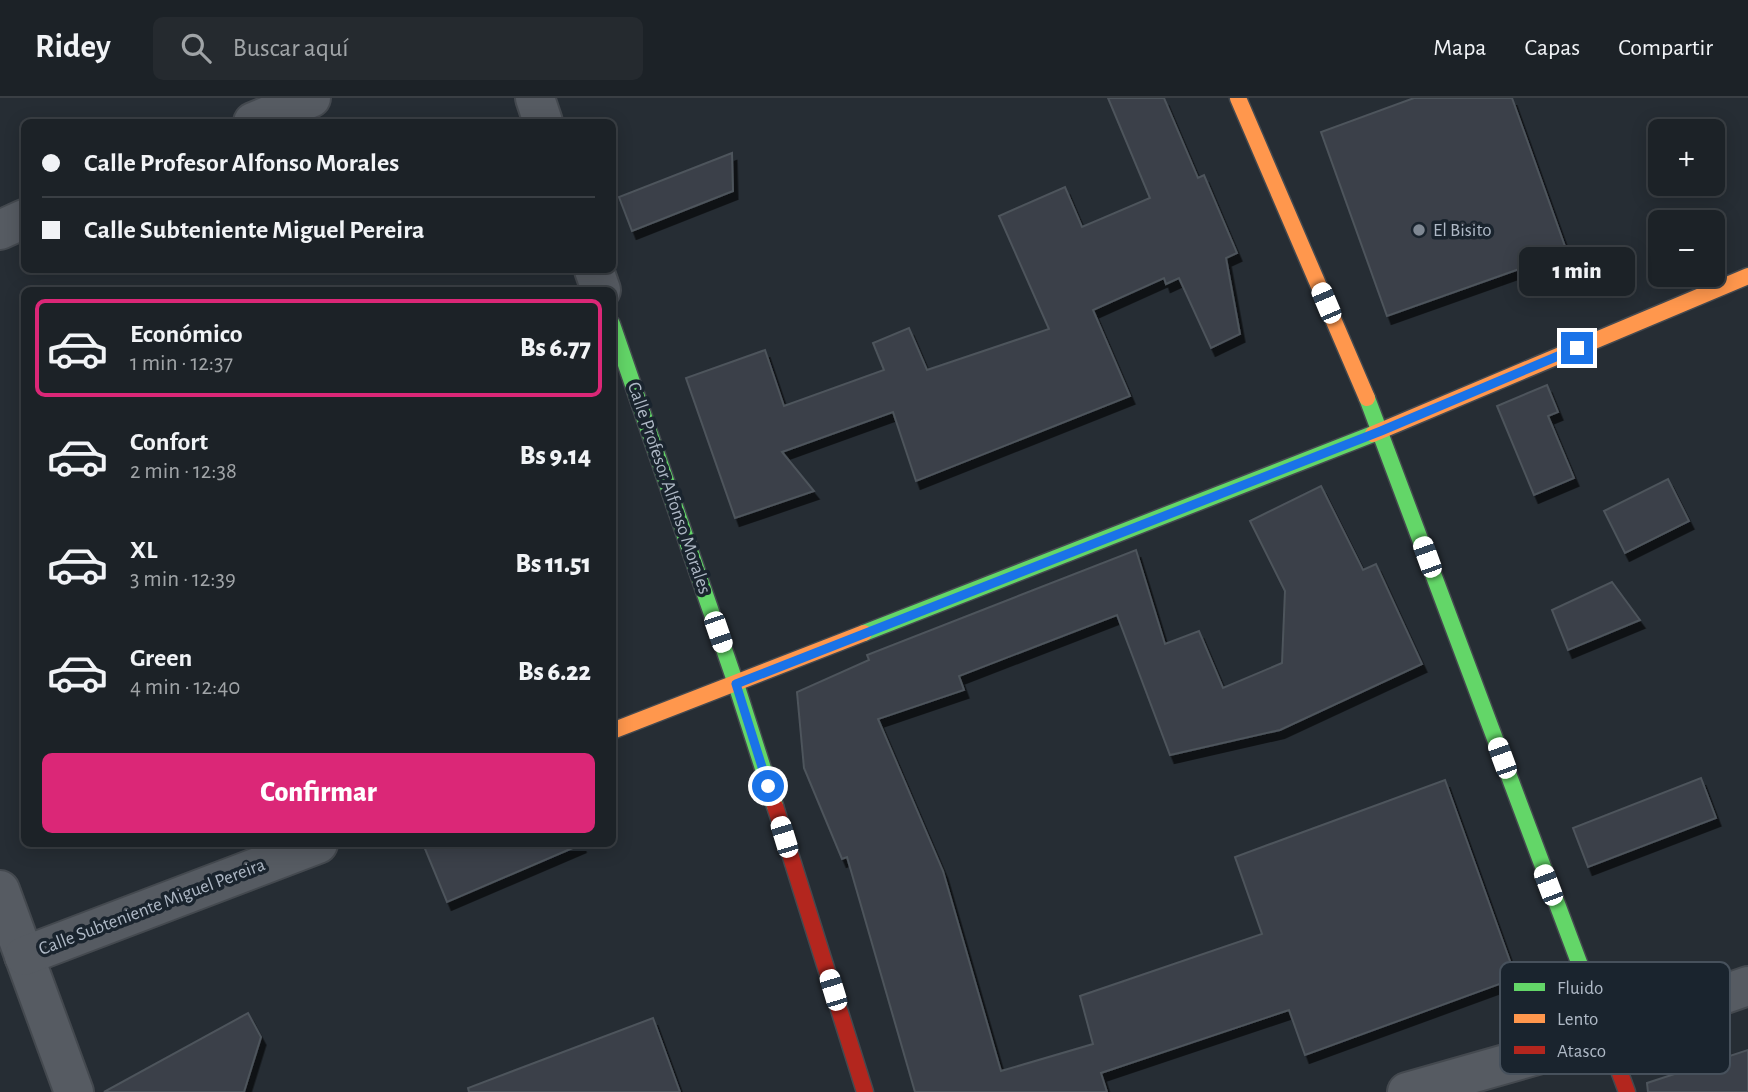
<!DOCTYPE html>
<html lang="es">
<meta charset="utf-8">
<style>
:root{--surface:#1c2227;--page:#252a2f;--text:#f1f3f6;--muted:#a0a4a7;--line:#3a3f44;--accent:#db2777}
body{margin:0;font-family:"Alegreya Sans",sans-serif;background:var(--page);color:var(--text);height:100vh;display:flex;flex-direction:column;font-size:26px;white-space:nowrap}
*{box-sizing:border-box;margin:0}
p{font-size:23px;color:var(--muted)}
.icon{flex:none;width:38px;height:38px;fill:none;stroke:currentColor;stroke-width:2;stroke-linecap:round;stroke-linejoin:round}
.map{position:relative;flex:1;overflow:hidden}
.sheet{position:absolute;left:21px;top:189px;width:595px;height:560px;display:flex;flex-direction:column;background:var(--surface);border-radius:10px;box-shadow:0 4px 18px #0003,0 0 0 2px var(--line)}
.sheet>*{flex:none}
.top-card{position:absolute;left:21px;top:21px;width:595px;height:154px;border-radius:10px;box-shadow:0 4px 18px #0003,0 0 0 2px var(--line);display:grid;align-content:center;height:154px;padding:0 21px;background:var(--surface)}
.controls{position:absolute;left:1648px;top:21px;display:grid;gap:14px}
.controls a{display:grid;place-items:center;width:77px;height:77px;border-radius:10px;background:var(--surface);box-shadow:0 4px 18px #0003,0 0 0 2px var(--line);font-size:35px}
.end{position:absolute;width:32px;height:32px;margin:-16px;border:9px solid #1a73e8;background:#fff;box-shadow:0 0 0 4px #fff}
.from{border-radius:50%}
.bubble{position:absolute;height:49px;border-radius:10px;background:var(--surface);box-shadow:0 4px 18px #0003,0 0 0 2px var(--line);font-size:23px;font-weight:800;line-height:49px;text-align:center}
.car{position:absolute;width:21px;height:42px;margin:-21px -10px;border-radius:9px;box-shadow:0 0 5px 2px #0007;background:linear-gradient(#fff 24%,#345 0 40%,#fff 0 76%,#345 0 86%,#fff 0)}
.top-card b{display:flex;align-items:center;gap:24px;height:66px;font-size:26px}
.top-card b+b{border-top:2px solid var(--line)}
.top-card i{width:18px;height:18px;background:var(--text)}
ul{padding:12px 0 0;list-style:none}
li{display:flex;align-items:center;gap:21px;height:98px;margin:0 14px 10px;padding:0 7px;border:4px solid transparent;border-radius:10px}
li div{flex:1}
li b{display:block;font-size:26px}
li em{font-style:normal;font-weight:800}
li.on{border-color:var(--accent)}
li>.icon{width:63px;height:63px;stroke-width:1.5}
.cta{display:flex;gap:14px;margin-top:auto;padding:14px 21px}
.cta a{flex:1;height:80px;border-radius:10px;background:var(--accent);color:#fff;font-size:28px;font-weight:800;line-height:80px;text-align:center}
header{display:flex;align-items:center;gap:42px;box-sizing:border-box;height:98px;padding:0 35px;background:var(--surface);border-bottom:2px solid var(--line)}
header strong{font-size:33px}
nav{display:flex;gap:38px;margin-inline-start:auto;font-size:24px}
.search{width:490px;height:63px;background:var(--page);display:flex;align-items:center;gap:18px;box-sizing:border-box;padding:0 24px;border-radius:10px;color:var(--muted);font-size:26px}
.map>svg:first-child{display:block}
.building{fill:#3b4148;stroke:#4e545c;stroke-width:2;filter:url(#shadow)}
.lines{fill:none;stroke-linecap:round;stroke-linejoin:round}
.street-casing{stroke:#44494f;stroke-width:42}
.fast-casing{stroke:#44494f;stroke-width:19}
.slow-casing{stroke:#44494f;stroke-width:19}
.jam-casing{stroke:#44494f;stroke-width:19}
.street{stroke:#565b62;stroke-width:38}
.fast{stroke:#63d668;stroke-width:16}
.slow{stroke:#ff974d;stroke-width:16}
.jam{stroke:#b3261e;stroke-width:16}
.route{stroke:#1a73e8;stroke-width:9}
.poi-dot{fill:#7f8893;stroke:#1a242e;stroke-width:2.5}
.labels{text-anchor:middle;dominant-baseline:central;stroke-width:7;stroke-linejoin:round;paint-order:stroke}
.poi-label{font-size:19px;fill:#afb9c6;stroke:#1a242e;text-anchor:start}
.street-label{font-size:19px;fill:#afb9c6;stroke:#1a242e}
.key{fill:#1a242e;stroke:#47515c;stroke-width:2}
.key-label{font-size:19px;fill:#afb9c6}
</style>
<header>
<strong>Ridey</strong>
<div class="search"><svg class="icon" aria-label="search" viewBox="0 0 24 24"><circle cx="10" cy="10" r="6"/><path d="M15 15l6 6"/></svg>Buscar aquí</div>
<nav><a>Mapa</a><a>Capas</a><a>Compartir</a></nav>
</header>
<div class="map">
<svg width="1748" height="994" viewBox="0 0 1748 994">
<defs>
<filter id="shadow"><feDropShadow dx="4.5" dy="8" stdDeviation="0" flood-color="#0009"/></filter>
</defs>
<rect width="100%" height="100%" fill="#262d34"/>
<g class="building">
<path d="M1108 0H1164L1198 80 1204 77 1237 155 1226 160 1240 236 1211 250 1179 180 1166 186 1164 180 1093 212 1130 298 916 383 893 314 782 354 814 393 735 420 686 280 765 252 784 308 884 272 873 245 909 230 927 272 1049 231 999 118 1065 89 1082 129 1150 100Z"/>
<path d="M1414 0H1512L1567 154 1387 218 1321 34Z"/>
<path d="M732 55 733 93 632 133 619 99Z"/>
<path d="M1547 287 1558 314 1548 318 1574 380 1534 397 1497 308Z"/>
<path d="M1668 381 1689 423 1625 455 1604 413Z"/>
<path d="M1321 388 1363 472 1376 466 1422 566 1280 632 1170 657 1117 517 959 578 964 592 878 621 943 773 1001 973 1093 946 1080 898 1262 836 1235 759 1445 682 1516 880 1305 957 1289 912 1101 975 1107 994H915L847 759 842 761 804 670 797 594 869 562 867 557 1136 452 1165 546 1199 533 1223 590 1282 565 1285 493 1250 423Z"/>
<path d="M1612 484 1640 522 1568 552 1552 512Z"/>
<path d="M1701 680 1716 720 1588 769 1573 730Z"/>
<path d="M423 746H582L447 804Z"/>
<path d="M248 915 261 939 244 994H104Z"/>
<path d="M653 920 680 994H469L468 990Z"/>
<path d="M1748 952V994H1648L1647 985Z"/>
</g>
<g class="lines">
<g class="street-casing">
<g id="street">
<path d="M535 0 543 24"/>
<path d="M253 24 311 0"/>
<path d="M0 132 24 121"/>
<path d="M594 172 601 192"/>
<path d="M0 792 74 994"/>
<path d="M24 858 318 746"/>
<path d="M1407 994 1604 938 1748 888"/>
</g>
</g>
<g class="fast-casing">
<g id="fast">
<path d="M612 226 736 586 775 708"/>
<path d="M1367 300 1583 875"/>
<path d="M864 535 1373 336"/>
</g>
</g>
<g class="slow-casing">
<g id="slow">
<path d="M1238 0 1367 300"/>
<path d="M1373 336 1748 178"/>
<path d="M612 633 864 535"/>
</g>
</g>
<g class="jam-casing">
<g id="jam">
<path d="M775 708 865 994"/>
<path d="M1583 875 1627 994"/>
</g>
</g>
<use href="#street" class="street"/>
<use href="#fast" class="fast"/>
<use href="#slow" class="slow"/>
<use href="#jam" class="jam"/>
</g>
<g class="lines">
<path class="route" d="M768 688 736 586 1381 333 1577 250"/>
</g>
<circle class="poi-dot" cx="1419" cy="132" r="7"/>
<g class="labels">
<g class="poi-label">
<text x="1433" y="132">El Bisito</text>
</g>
<g class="street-label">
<text transform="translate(669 390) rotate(71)">Calle Profesor Alfonso Morales</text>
<text transform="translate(152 809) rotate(-21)">Calle Subteniente Miguel Pereira</text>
</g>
</g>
<rect x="1500" y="864" width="230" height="112" rx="10" class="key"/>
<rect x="1514" y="885" width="31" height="8" fill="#63d668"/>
<rect x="1514" y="916" width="31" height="9" fill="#ff974d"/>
<rect x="1514" y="948" width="31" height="8" fill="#b3261e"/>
<g class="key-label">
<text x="1557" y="896">Fluido</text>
<text x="1557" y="927">Lento</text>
<text x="1557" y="959">Atasco</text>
</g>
</svg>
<div class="controls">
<a>+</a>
<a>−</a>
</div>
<i class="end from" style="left:768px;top:688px"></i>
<i class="end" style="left:1577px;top:250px"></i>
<div class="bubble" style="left:1519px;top:149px;width:116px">1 min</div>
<i class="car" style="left:1326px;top:205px;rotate:337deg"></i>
<i class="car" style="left:1427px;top:459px;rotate:340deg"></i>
<i class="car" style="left:718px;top:534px;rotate:161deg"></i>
<i class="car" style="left:1502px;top:660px;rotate:340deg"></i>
<i class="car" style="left:784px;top:739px;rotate:343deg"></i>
<i class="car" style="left:1548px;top:787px;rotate:339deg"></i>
<i class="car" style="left:833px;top:892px;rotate:343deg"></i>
<div class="top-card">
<b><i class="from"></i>Calle Profesor Alfonso Morales</b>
<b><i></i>Calle Subteniente Miguel Pereira</b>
</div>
<section class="sheet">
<ul>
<li class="on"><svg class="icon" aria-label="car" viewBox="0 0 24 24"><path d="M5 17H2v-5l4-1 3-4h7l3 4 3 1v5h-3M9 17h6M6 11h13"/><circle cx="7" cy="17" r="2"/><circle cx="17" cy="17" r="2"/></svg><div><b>Económico</b><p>1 min · 12:37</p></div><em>Bs 6.77</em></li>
<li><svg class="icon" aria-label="car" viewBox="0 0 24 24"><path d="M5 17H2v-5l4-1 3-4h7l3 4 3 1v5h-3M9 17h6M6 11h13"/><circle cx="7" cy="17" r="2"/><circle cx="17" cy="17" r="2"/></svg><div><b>Confort</b><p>2 min · 12:38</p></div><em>Bs 9.14</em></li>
<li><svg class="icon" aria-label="car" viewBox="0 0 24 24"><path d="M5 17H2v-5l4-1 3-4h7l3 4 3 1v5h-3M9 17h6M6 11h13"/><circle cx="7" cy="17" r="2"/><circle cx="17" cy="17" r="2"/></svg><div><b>XL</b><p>3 min · 12:39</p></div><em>Bs 11.51</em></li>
<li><svg class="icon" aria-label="car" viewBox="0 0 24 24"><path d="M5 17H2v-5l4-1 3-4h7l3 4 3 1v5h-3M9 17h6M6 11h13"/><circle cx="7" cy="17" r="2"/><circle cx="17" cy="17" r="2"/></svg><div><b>Green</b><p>4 min · 12:40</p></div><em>Bs 6.22</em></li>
</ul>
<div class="cta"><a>Confirmar</a></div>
</section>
</div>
